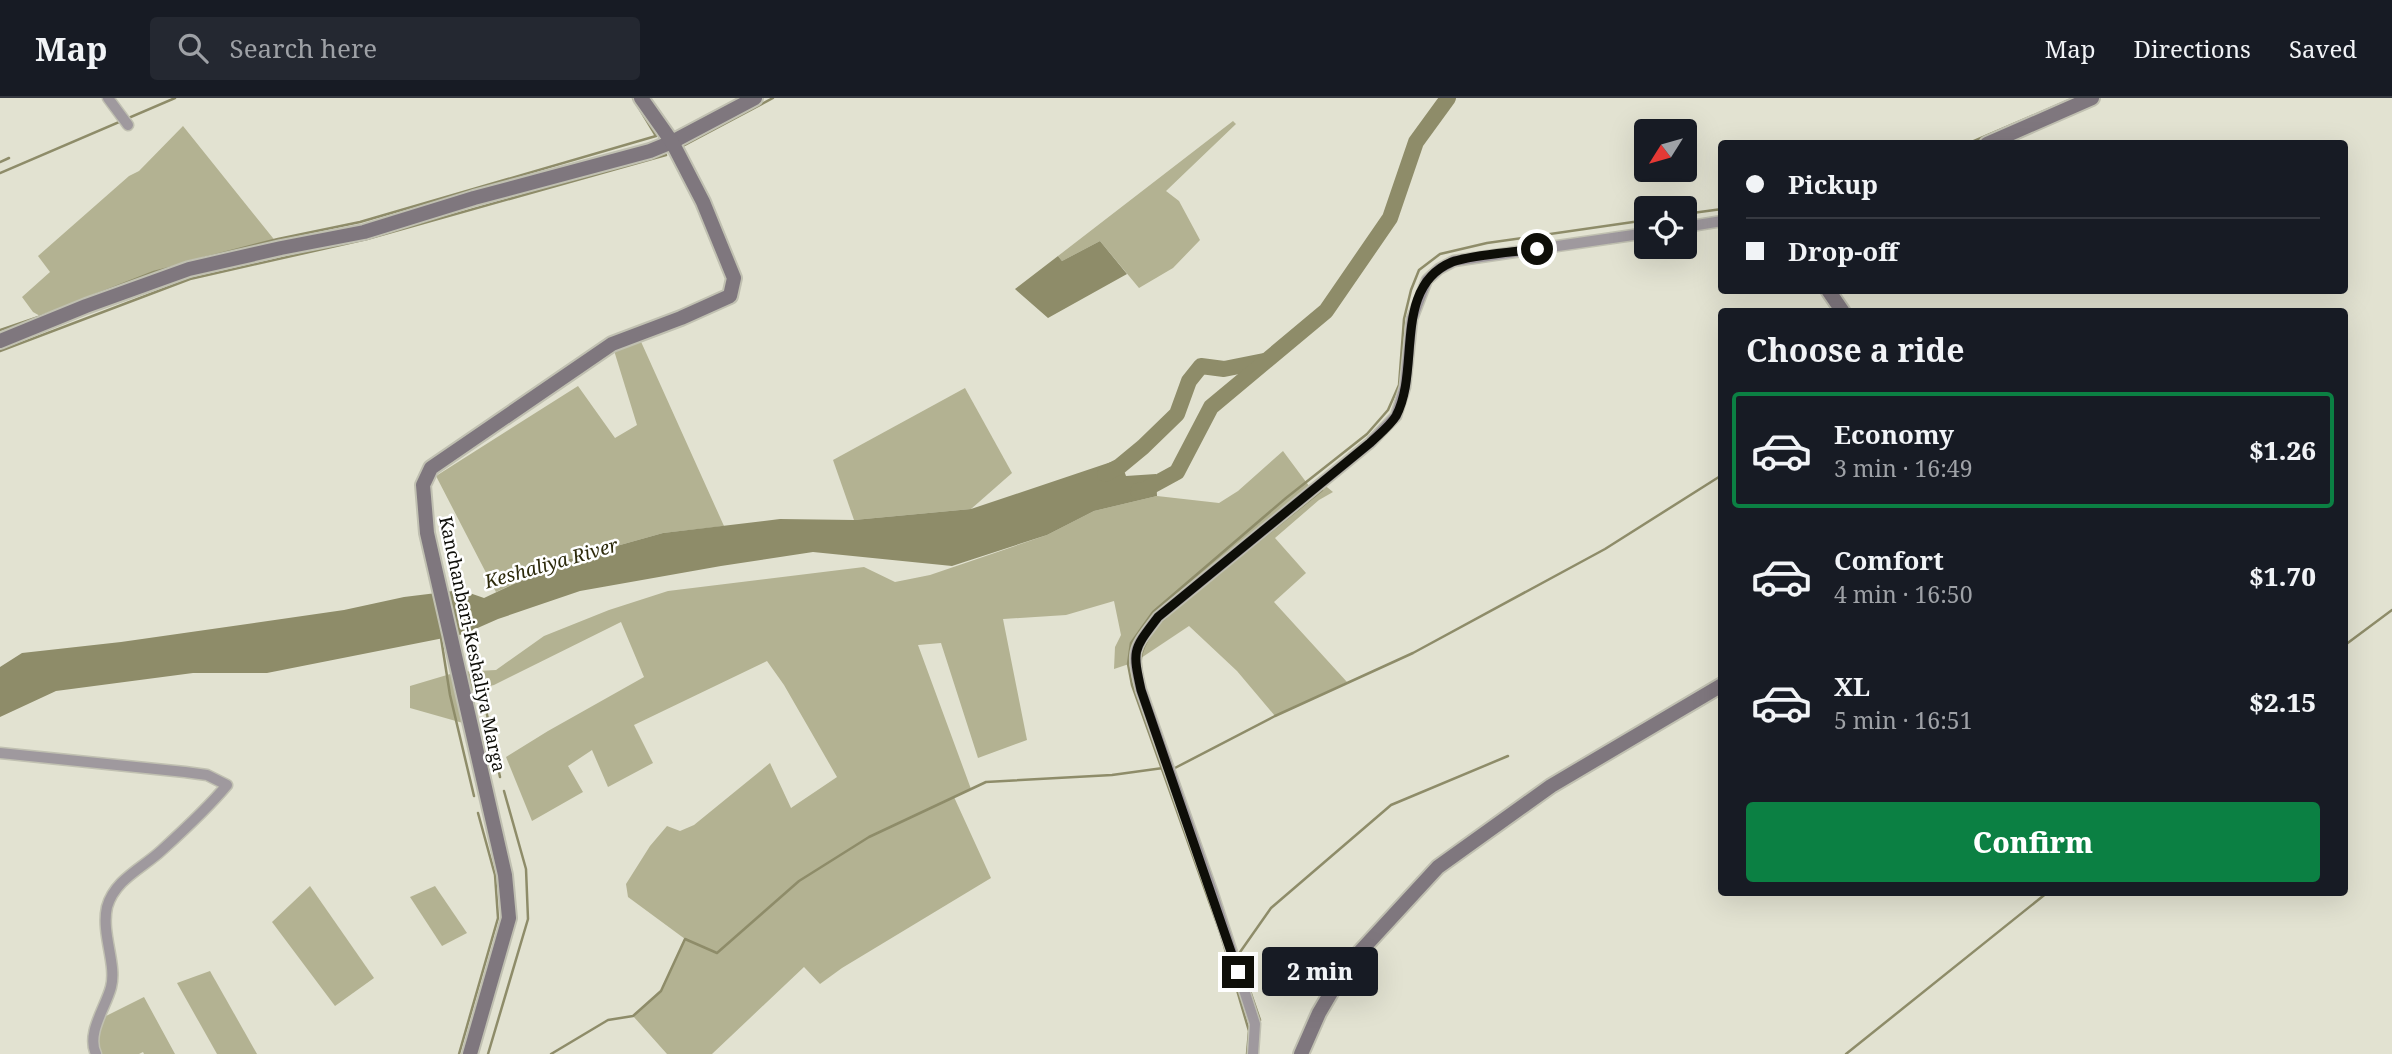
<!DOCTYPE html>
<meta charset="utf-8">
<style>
:root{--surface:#171b24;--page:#242831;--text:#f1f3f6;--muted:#9ea1a6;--line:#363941;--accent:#0b8043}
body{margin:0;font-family:"Noto Serif",serif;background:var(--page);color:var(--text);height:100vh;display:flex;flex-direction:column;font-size:26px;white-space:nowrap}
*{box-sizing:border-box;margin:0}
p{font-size:23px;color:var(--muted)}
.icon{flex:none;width:38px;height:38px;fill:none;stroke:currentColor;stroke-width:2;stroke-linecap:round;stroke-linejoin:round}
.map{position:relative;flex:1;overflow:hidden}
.drawer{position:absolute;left:1718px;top:210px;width:630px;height:588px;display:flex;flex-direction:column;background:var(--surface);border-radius:7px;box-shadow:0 7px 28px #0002}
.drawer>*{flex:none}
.banner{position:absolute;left:1718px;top:42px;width:630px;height:154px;border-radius:7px;box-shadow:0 7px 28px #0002;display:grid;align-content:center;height:154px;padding:0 28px;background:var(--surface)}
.needle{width:46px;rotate:233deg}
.fabs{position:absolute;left:1634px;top:21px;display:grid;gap:14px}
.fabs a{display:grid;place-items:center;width:63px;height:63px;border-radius:7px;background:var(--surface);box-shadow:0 7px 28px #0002;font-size:35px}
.end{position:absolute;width:32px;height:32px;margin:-16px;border:9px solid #0e0e08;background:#fff;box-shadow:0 0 0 4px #fff}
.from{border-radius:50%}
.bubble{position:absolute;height:49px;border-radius:7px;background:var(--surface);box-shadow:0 7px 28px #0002;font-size:23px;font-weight:800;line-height:49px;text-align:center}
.banner b{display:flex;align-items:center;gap:24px;height:66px;font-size:26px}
.banner b+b{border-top:2px solid var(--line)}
.banner i{width:18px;height:18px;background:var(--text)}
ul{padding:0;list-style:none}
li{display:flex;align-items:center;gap:21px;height:116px;margin:0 14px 10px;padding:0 14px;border:4px solid transparent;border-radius:7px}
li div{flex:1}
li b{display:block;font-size:26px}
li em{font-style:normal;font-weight:800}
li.on{border-color:var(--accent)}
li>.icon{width:63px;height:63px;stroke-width:1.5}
h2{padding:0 28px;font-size:32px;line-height:84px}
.primary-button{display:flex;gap:14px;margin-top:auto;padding:14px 28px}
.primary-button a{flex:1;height:80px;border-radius:7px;background:var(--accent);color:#fff;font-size:28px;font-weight:800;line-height:80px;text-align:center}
header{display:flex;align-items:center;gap:42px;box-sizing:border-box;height:98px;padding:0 35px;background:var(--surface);border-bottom:2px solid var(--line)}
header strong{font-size:33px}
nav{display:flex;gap:38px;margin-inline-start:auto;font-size:24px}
.search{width:490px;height:63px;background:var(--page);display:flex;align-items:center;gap:18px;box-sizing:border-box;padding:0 24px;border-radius:7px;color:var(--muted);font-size:26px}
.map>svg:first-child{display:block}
.green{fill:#b3b292}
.water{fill:#8e8c69}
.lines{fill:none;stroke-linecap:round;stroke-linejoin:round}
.stream{stroke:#8e8c69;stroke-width:2.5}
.river{stroke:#8e8c69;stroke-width:16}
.street-casing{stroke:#c0c0b1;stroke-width:13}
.secondary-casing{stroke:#c0c0b1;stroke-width:18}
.street{stroke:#9f999e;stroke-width:10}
.secondary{stroke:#7f777e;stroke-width:14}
.route{stroke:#0e0e08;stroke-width:9}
.labels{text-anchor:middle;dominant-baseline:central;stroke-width:5;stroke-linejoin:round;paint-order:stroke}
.street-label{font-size:18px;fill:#0e0e08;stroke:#fff}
.water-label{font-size:19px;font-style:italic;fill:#2d2a0b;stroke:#fff}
</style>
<header>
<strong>Map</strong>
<div class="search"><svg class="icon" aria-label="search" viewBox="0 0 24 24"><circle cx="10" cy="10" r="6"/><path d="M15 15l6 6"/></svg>Search here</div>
<nav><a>Map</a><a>Directions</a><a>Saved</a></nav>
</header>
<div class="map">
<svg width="2392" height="956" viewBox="0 0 2392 956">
<rect width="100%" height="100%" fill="#e2e2d1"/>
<g class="green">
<path d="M1233 23 1236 26 1166 93 1179 103 1200 142 1173 170 1139 190 1100 143 1062 163 1058 158Z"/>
<path d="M183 28 281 150 189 171 49 223 33 214 22 199 50 174 38 158 129 78 139 73Z"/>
<path d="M638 237 724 428 663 435 563 463 496 494 436 378 578 288 615 340 637 327 612 246Z"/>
<path d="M965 290 1012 375 971 411 854 422 833 362Z"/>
<path d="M1283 353 1312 392 1322 385 1333 394 1319 402 1275 440 1306 475 1274 504 1347 584 1275 618 1237 573 1189 528 1135 564 1114 571 1115 549 1121 537 1114 503 1066 517 1003 521 1027 642 978 660 941 545 918 547 971 691 954 699 991 780 842 870 820 886 804 869 712 956H667L633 918 661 893 685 841 628 799 626 786 650 748 667 728 680 733 694 727 770 665 791 710 837 679 784 587 767 563 634 627 653 665 608 689 592 652 568 668 583 694 532 723 506 659 548 633 644 579 621 524 494 587 462 595 470 627 410 610V588L457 574 496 572 544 538 609 512 668 493 864 469 895 484 930 477 1047 437 1094 413 1157 398 1219 405 1238 393Z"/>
<path d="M310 788 374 880 335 908 272 824Z"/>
<path d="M435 788 467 835 442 848 410 799Z"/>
<path d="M210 873 257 956H217L177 885Z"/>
<path d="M144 899 175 956H144L143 954 139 956H96L98 922Z"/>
</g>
<g class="water">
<path d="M1100 143 1127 176 1048 220 1015 191 1058 158 1062 163Z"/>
<path d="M1120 361 1126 378 1156 376 1157 398 1094 413 1047 437 952 468 813 454 721 468 580 493 498 521 464 536 267 575H193L56 593 0 619V569L22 555 121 544 344 512 404 499 461 492 484 500 563 463 663 435 780 421 854 422 971 411Z"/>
</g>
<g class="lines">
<g class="stream">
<path d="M658 12 672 32"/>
<path d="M1967 46 2074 0"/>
<path d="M681 49 773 0"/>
<path d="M0 64 9 60"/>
<path d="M0 75 175 0"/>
<path d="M1685 116 1722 111"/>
<path d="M204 160 278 141 360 124 656 38 633 0"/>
<path d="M95 197 154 174 181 167"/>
<path d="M0 232 53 214"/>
<path d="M0 253 190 181 367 141 666 57"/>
<path d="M1209 483 1322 392"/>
<path d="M1166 519C1156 527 1142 547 1141 560 1138 587 1174 670 1184 700"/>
<path d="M441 540 450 597 474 698"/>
<path d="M2345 547 2392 512"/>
<path d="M480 583 500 679"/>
<path d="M1173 671 1275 618 1413 555 1605 451 1722 377"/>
<path d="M1236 852 1260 922"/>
<path d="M1238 857 1271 810 1391 707 1508 658"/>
<path d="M459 956 498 820 495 777 478 715"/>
<path d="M488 956 528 821 526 771 504 693"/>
<path d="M551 956 608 922 633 918 661 893 685 841 717 855 799 783 869 739 986 684 1112 677 1163 670"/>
<path d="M1247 956 1249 933 1220 834 1132 587 1128 566 1131 545 1153 514 1286 400 1367 336 1388 312 1399 287 1404 221 1411 192 1419 172 1440 156 1487 145 1647 122"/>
<path d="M1846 956 2048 794"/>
</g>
<g class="river">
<path d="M1105 376 1120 368 1143 349 1177 316 1189 283 1201 268 1224 271 1264 263"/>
<path d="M1138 393 1144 392 1177 374 1211 309 1326 213 1390 120 1416 44 1448 0"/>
</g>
<g class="street-casing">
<g id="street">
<path d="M108 0 128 27"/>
<path d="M1685 129 1722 123"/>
<path d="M0 655 185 674 207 677 227 687C208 710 184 732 162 752 143 770 115 781 107 809 101 836 117 866 111 889 106 909 86 935 96 956"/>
<path d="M1253 956 1255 926 1213 796 1141 592C1131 551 1133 552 1158 519L1370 345 1396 318 1405 289 1412 221 1427 182 1439 171 1454 163 1647 135"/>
</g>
</g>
<g class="secondary-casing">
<g id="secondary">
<path d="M1987 46 2092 0"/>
<path d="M1828 192 1843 214"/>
<path d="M0 243 86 208 189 171 281 150 364 134 474 100 650 53 672 44 755 0"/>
<path d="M470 956 509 820 505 777 427 435 423 387 431 370 612 246 681 220 730 198 734 180 703 104 672 44 641 0"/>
<path d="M1301 956 1319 915 1346 869 1438 769 1551 688 1722 587"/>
</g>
</g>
<use href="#street" class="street"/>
<use href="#secondary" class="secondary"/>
</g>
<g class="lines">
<path class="route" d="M1238 874 1141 592C1132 551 1133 552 1158 519L1370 345C1378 337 1390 328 1396 318 1421 272 1392 189 1452 164 1471 157 1514 154 1537 151"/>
</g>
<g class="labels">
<g class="street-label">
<text transform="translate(473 546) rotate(78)">Kanchanbari-Keshaliya Marga</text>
</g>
<g class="water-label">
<text transform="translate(551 465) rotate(-16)">Keshaliya River</text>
</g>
</g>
</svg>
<div class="fabs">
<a><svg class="needle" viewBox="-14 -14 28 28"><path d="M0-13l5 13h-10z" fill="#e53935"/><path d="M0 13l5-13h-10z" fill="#9ea1a6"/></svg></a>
<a><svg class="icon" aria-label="locate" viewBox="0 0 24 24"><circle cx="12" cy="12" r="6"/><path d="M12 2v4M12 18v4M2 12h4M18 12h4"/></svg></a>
</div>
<i class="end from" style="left:1537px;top:151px"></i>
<i class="end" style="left:1238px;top:874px"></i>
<div class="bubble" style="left:1262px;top:849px;width:116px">2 min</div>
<div class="banner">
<b><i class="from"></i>Pickup</b>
<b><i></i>Drop-off</b>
</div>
<section class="drawer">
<h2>Choose a ride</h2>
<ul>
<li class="on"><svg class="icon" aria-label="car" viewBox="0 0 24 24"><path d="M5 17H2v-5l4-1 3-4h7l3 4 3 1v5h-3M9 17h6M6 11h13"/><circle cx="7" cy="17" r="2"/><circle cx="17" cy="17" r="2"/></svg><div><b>Economy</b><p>3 min · 16:49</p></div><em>$1.26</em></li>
<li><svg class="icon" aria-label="car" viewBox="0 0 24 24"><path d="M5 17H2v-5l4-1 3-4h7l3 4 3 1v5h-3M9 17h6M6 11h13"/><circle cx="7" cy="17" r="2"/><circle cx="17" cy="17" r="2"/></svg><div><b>Comfort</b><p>4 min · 16:50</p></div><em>$1.70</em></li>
<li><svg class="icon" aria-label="car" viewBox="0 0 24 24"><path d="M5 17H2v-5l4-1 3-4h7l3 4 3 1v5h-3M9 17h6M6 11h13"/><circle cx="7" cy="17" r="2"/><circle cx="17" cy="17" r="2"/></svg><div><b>XL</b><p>5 min · 16:51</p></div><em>$2.15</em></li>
</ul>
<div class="primary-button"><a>Confirm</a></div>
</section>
</div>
